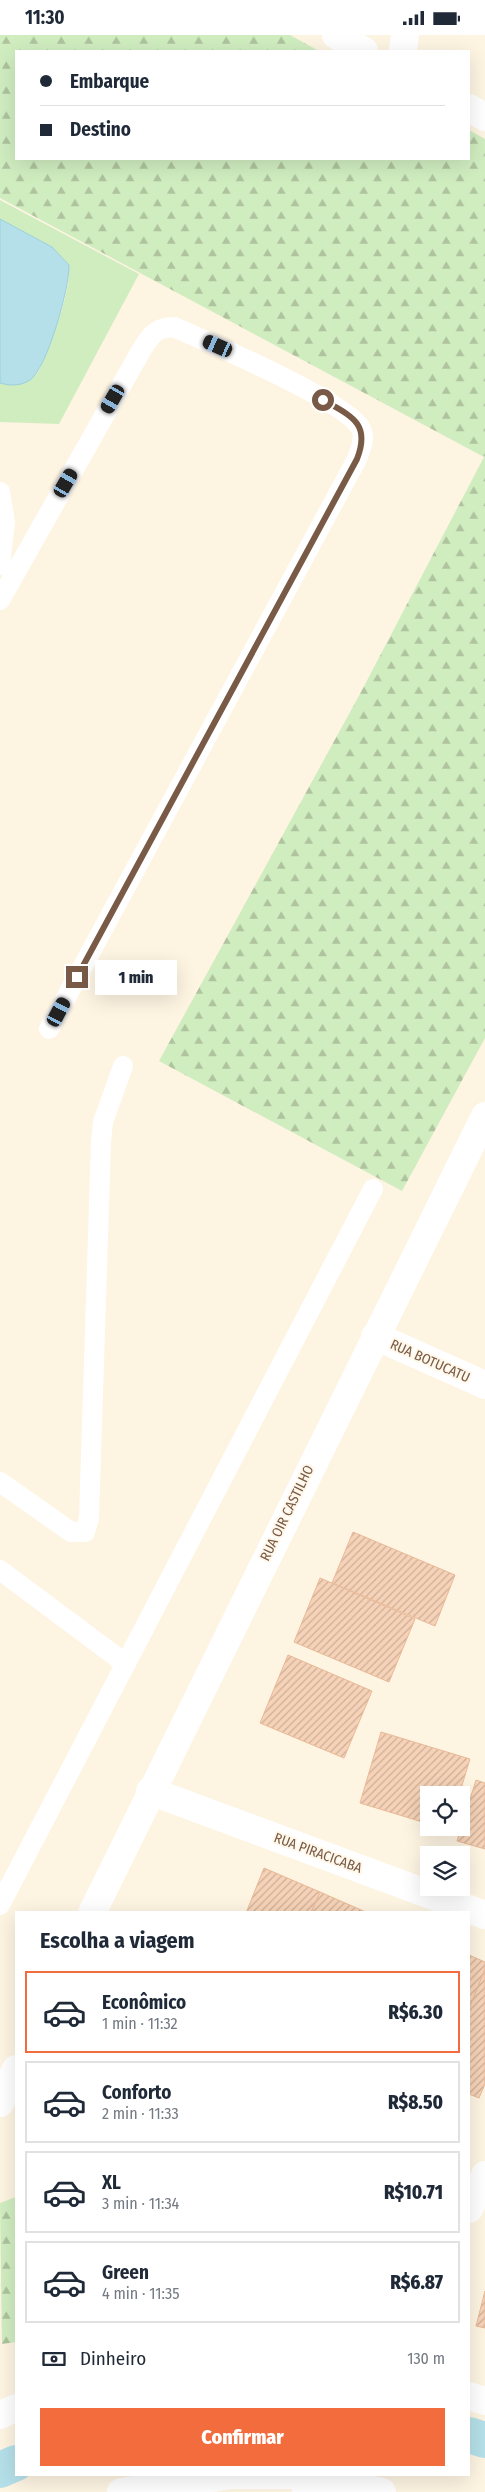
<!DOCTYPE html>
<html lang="pt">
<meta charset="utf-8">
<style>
:root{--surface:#fff;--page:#f6f6f7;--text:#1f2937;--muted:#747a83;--line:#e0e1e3;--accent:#f26c3d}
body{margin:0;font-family:"Fira Sans Condensed",sans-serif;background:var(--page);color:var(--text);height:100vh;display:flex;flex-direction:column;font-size:19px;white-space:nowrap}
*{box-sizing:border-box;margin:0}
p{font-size:16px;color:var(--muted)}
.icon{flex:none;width:28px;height:28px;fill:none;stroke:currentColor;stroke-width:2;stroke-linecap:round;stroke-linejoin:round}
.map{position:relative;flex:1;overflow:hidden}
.side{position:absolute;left:15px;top:1876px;width:455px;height:565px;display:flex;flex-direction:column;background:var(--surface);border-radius:0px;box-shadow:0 5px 20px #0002}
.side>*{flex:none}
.hud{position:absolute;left:15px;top:15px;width:455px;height:110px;border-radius:0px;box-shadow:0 5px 20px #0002;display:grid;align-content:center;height:110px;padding:0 25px;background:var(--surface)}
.controls{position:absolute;left:420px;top:1751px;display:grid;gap:10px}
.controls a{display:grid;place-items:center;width:50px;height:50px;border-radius:0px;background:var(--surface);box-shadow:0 5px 20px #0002;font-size:25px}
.end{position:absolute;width:22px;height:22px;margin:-11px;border:6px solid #785a46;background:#fff;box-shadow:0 0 0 2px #fff}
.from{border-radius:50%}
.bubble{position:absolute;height:35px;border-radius:0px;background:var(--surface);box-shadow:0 5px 20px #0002;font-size:16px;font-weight:800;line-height:35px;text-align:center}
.car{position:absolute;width:15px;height:30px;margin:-15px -8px;border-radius:6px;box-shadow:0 0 4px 1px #0007;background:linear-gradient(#222 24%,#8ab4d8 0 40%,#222 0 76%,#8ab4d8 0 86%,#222 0)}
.hud b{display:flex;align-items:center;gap:18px;height:48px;font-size:19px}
.hud b+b{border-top:1px solid var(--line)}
.hud i{width:12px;height:12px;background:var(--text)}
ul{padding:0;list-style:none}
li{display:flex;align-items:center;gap:15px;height:82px;margin:0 10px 8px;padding:0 15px;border:2px solid var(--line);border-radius:0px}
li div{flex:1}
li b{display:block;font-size:19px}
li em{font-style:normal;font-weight:800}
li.current{border-color:var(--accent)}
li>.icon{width:45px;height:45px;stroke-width:1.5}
h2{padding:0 25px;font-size:22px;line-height:60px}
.pay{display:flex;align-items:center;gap:12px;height:55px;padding:0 25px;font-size:19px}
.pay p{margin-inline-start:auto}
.action{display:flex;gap:10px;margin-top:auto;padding:10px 25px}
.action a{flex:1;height:58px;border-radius:0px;background:var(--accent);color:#fff;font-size:20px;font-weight:800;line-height:58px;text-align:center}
.status{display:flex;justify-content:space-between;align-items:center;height:35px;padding:0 25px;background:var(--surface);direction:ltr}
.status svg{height:14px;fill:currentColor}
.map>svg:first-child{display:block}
.green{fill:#d0edc0}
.forest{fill:url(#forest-firs)}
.water{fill:#b5e0e9;stroke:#9acfdc}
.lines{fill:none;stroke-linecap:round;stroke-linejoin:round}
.canal{stroke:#b5e0e9;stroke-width:36}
.building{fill:url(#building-hatch);stroke:#eab997}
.lane{stroke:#fff;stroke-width:20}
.street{stroke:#fff;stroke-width:28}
.secondary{stroke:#fff;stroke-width:28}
.route{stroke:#785a46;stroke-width:6}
.labels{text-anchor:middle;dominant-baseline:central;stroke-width:4;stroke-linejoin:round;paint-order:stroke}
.street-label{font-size:14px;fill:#785a46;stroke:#fff8ea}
</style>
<div class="status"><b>11:30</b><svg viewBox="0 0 49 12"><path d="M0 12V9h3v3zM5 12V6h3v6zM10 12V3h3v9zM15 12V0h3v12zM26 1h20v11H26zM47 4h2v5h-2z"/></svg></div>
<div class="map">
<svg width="485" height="2457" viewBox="0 0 485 2457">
<defs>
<pattern id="forest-firs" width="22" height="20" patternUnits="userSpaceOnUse" patternTransform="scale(1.25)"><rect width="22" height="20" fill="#d0edc0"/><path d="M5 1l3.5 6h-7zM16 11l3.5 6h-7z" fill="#aec39e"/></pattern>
<pattern id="building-hatch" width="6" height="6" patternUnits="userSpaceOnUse" patternTransform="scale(1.25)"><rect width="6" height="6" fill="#f6d3b8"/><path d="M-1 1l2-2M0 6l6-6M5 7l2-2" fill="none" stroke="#ccae97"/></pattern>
</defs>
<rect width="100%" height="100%" fill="#fef4e2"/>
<path class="green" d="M0 165 139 239 59 389 0 387V348L36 340 40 334C52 304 70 262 69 230L52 212 0 184Z"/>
<g class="forest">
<path d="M0 0H290L319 16H16V124H469V95L485 104V1003L402 1156 159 1026 361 657 484 422 0 163Z"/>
<path d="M16 2162V2307L2 2309 0 2168Z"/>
</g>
<path class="water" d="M0 184 52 212 69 230C70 251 47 334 30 345 21 351 10 351 0 348Z"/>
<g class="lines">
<g class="canal">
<path d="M469 2400 485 2405"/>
<path d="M0 2435 16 2428"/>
</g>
</g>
<g class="building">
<path d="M353 1497 455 1540 435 1591 332 1548Z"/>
<path d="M320 1543 415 1584 389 1647 294 1607Z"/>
<path d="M288 1620 372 1656 344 1723 260 1688Z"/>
<path d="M381 1697 470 1724 459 1760H429V1789L360 1768Z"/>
<path d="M476 1745 485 1748V1814L457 1806Z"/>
<path d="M264 1833 320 1857 311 1878H246Z"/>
<path d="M320 1857 368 1878H311Z"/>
<path d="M469 1920 485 1927V1934L469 1974Z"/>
<path d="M485 1934V2049L479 2063 469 2059V1974Z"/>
<path d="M485 2256V2293L476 2291Z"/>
</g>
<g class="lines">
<g class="lane">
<path d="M0 457 5 487 0 530"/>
<path d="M0 565 142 314C152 299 155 293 174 292 208 307 348 367 361 394 366 404 360 415 357 424L49 994"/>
<path d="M0 1447 71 1497H85L89 1483 101 1107 103 1087 123 1031"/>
<path d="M0 1535 126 1629"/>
<path d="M0 1870 373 1154"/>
</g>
<g class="street">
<path d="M336 0 364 16"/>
<path d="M403 16 405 0"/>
<path d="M469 73 485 82"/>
<path d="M375 1301 485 1350"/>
<path d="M150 1756 485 1880"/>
<path d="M92 1878 485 1081"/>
<path d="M0 2068 16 2034"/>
<path d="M469 2174 485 2140"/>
<path d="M306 2457 311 2440"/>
</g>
<g class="secondary">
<path d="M469 2361 485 2366"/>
<path d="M0 2380 16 2373"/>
<path d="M234 2440H311L382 2457"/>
<path d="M121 2457 231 2440"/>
</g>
</g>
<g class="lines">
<path class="route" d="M77 942 357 424C371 388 351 381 323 365"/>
</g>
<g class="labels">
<g class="street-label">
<text transform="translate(430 1326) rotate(24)">RUA BOTUCATU</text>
<text transform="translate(287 1478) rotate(-64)">RUA OIR CASTILHO</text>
<text transform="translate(318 1818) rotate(20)">RUA PIRACICABA</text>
</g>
</g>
</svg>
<div class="controls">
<a><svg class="icon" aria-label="locate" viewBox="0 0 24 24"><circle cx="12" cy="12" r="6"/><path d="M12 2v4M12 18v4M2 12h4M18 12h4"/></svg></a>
<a><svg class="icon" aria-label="layers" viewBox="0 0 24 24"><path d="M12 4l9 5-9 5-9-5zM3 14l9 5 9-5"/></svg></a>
</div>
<i class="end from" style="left:323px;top:365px"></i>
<i class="end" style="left:77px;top:942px"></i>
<div class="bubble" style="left:95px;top:925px;width:82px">1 min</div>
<i class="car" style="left:218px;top:311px;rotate:294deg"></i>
<i class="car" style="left:113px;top:364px;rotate:210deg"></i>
<i class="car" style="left:66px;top:448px;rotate:30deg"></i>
<i class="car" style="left:59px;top:977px;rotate:28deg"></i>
<div class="hud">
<b><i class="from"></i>Embarque</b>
<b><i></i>Destino</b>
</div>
<section class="side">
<h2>Escolha a viagem</h2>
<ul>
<li class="current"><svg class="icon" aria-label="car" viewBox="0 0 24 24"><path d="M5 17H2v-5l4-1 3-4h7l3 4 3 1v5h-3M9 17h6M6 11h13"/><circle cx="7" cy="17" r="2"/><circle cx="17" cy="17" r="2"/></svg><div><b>Econômico</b><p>1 min · 11:32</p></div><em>R$6.30</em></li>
<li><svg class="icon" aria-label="car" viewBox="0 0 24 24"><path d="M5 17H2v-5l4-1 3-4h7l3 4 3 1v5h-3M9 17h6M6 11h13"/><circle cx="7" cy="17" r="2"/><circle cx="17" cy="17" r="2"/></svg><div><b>Conforto</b><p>2 min · 11:33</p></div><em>R$8.50</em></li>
<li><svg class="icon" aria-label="car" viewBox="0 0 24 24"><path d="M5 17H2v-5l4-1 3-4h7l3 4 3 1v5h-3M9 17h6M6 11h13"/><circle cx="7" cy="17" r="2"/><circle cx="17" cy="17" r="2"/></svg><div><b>XL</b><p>3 min · 11:34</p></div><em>R$10.71</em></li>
<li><svg class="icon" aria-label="car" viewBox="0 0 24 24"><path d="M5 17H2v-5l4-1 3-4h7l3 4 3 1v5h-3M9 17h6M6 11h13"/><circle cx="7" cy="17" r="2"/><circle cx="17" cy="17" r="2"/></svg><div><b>Green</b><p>4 min · 11:35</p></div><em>R$6.87</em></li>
</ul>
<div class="pay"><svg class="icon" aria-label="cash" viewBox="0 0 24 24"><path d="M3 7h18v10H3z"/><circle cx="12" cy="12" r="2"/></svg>Dinheiro<p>130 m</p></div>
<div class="action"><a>Confirmar</a></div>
</section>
</div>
